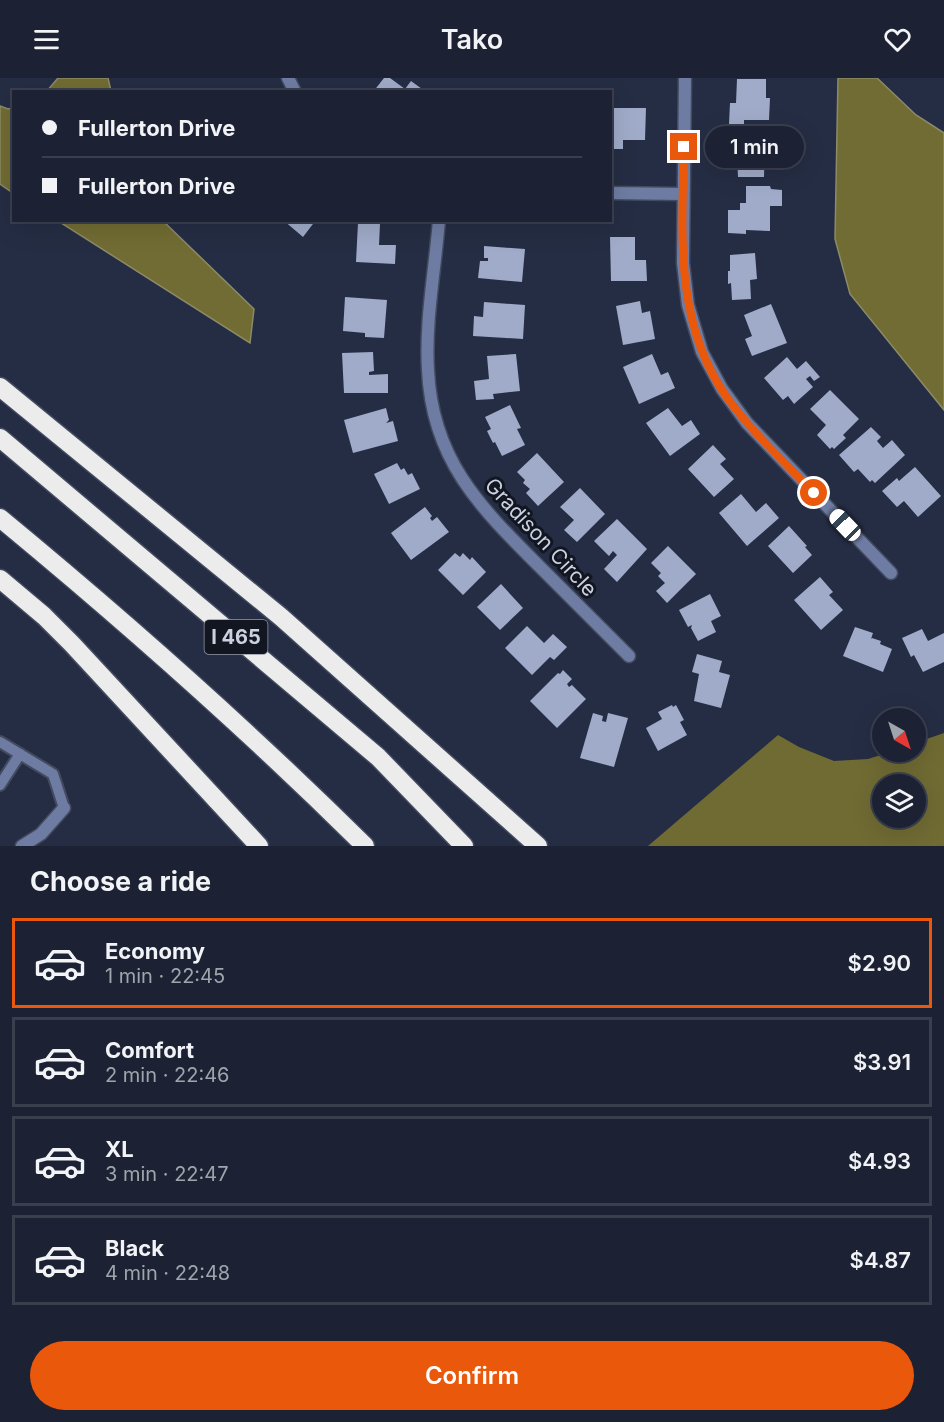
<!DOCTYPE html>
<meta charset="utf-8">
<style>
:root{--surface:#1c2233;--page:#292f3f;--text:#f1f3f6;--muted:#a0a4ac;--line:#3a3f4e;--accent:#ea580c}
body{margin:0;font-family:Inter,sans-serif;background:var(--page);color:var(--text);height:100vh;display:flex;flex-direction:column;font-size:22px;white-space:nowrap}
*{box-sizing:border-box;margin:0}
p{font-size:20px;color:var(--muted)}
.icon{flex:none;width:33px;height:33px;fill:none;stroke:currentColor;stroke-width:2;stroke-linecap:round;stroke-linejoin:round}
.map{position:relative;height:768px;overflow:hidden}
.side{display:flex;flex-direction:column;background:var(--surface);flex:1}
.side>*{flex:none}
.guide{position:absolute;left:12px;top:12px;width:600px;height:132px;border-radius:0px;box-shadow:0 6px 24px #0002,0 0 0 2px var(--line);display:grid;align-content:center;height:132px;padding:0 30px;background:var(--surface)}
.needle{width:39px;rotate:141deg}
.controls{position:absolute;left:872px;top:630px;display:grid;gap:12px}
.controls a{display:grid;place-items:center;width:54px;height:54px;border-radius:50%;background:var(--surface);box-shadow:0 6px 24px #0002,0 0 0 2px var(--line);font-size:30px}
.end{position:absolute;width:27px;height:27px;margin:-14px;border:8px solid #ea580c;background:#fff;box-shadow:0 0 0 3px #fff}
.from{border-radius:50%}
.bubble{position:absolute;height:42px;border-radius:21px;background:var(--surface);box-shadow:0 6px 24px #0002,0 0 0 2px var(--line);font-size:20px;font-weight:600;line-height:42px;text-align:center}
.car{position:absolute;width:18px;height:36px;margin:-18px -9px;border-radius:8px;box-shadow:0 0 4px 2px #0007;background:linear-gradient(#fff 24%,#345 0 40%,#fff 0 76%,#345 0 86%,#fff 0)}
.guide b{display:flex;align-items:center;gap:21px;height:57px;font-size:22px}
.guide b+b{border-top:2px solid var(--line)}
.guide i{width:15px;height:15px;background:var(--text)}
ul{padding:0;list-style:none}
li{display:flex;align-items:center;gap:18px;height:90px;margin:0 12px 9px;padding:0 18px;border:3px solid var(--line);border-radius:0px}
li div{flex:1}
li b{display:block;font-size:22px}
li em{font-style:normal;font-weight:600}
li.on{border-color:var(--accent)}
li>.icon{width:54px;height:54px;stroke-width:1.5}
h2{padding:0 30px;font-size:27px;line-height:72px}
.action{display:flex;gap:12px;margin-top:auto;padding:12px 30px}
.action a{flex:1;height:69px;border-radius:36px;background:var(--accent);color:#fff;font-size:24px;font-weight:600;line-height:69px;text-align:center}
header{display:flex;justify-content:space-between;align-items:center;height:78px;padding:0 30px;background:var(--surface);font-size:27px;font-weight:600}
.map>svg:first-child{display:block}
.forest{fill:#706b33;fill-rule:evenodd}
.water{fill:#716c33;stroke:#8c8a67;stroke-width:1.5}
.building{fill:#9fabc8}
.lines{fill:none;stroke-linecap:round;stroke-linejoin:round}
.service-casing{stroke:#434b60;stroke-width:14}
.minor-casing{stroke:#434b60;stroke-width:15}
.motorway-casing{stroke:#434b60;stroke-width:21}
.service{stroke:#6e7ca3;stroke-width:10}
.minor{stroke:#6e7ca3;stroke-width:12}
.motorway{stroke:#ececec;stroke-width:18}
.route{stroke:#ea580c;stroke-width:8}
.labels{text-anchor:middle;dominant-baseline:central;stroke-width:6;stroke-linejoin:round;paint-order:stroke}
.shield{fill:#121620;stroke:#9499a6;stroke-width:1.5}
.shield-label{font-size:20px;font-weight:bold;fill:#cbd1e0}
.street-label{font-size:21px;fill:#cbd1e0;stroke:#121620}
</style>
<header><svg class="icon" aria-label="menu" viewBox="0 0 24 24"><path d="M4 6h16M4 12h16M4 18h16"/></svg>Tako<svg class="icon" aria-label="heart" viewBox="0 0 24 24"><path d="M12 20l-8-8c-3-5 5-10 8-4 3-6 11-1 8 4z"/></svg></header>
<div class="map">
<svg width="944" height="768" viewBox="0 0 944 768">
<rect width="100%" height="100%" fill="#252d44"/>
<path class="forest" d="M944 655V768H648L778 657 799 669 834 683 868 681 890 674H915V665ZM882 706H915V740H882Z"/>
<g class="water">
<path d="M58 0H108L111 13H47Z"/>
<path d="M838 0H877L916 37 944 55V332L850 216 835 161Z"/>
<path d="M0 28 8 31 13 30V115L0 106Z"/>
<path d="M58 143H163L254 231 250 265Z"/>
</g>
<g class="building">
<path d="M384 0H390L405 11 411 3 422 11 420 14H373Z"/>
<path d="M737 1H766V20H770L769 42H744V46H729L730 25H736Z"/>
<path d="M610 30H646L645 62H623V71H610Z"/>
<path d="M727 58H765L764 99H738L737 78H727Z"/>
<path d="M746 108H770L771 111 782 112V128H770V153L746 152V156L728 155V132H740V125H746Z"/>
<path d="M283 142H316L303 159Z"/>
<path d="M358 145 380 146 379 167H396L395 186 356 184Z"/>
<path d="M610 159H635V182H646L647 203H611Z"/>
<path d="M484 168 525 171 522 204 478 200 480 183H488V180H484Z"/>
<path d="M755 175 757 201 750 202 751 221 732 222 731 205 728 206V193H730V177Z"/>
<path d="M345 219 387 222 384 260 365 259V255L343 253Z"/>
<path d="M640 223 642 235 650 233 655 261 623 267 616 228Z"/>
<path d="M484 224 525 227 523 261 473 258 474 238 483 239Z"/>
<path d="M771 226 787 265 752 278 745 261 752 258 744 237Z"/>
<path d="M373 274 374 293 369 294V297L388 296V315H344L342 275Z"/>
<path d="M516 276 520 313 493 316 494 321 476 322 474 303 489 301 487 278Z"/>
<path d="M652 276 661 297 668 294 675 310 639 326 623 289Z"/>
<path d="M787 279 797 291 806 283 820 299 814 303 810 298 806 301 813 309 794 326 788 318 783 322 764 300Z"/>
<path d="M830 312 859 341 843 357 846 360 834 371 832 369 830 371 817 357 826 347 810 331Z"/>
<path d="M510 327 521 350 517 351 525 367 502 378 495 364 493 365 487 353 491 351 485 339Z"/>
<path d="M386 330 389 342 386 345 393 343 398 363 353 375 344 342Z"/>
<path d="M668 330 682 348 691 342 700 356 670 378 646 345Z"/>
<path d="M871 349 881 359 877 363 883 370 892 362 905 377 875 405 872 402 870 404 858 391 854 394 839 377Z"/>
<path d="M713 367 726 381 720 386 734 401 714 419 688 391Z"/>
<path d="M537 375 564 404 538 428 526 415 530 411 523 405 525 402 517 394Z"/>
<path d="M397 385 401 392 404 390 408 397 412 395 420 411 389 426 374 396Z"/>
<path d="M915 389 941 418 918 439 904 423 897 429 882 413 897 400 899 403Z"/>
<path d="M580 410 605 436 577 464 564 452 574 442 560 429Z"/>
<path d="M741 416 756 434 766 425 779 440 747 468 719 435Z"/>
<path d="M425 429 432 438 430 440 432 443 437 439 449 454 411 482 391 455Z"/>
<path d="M617 441 647 471 617 504 604 491 617 477 613 473 609 478 594 463Z"/>
<path d="M789 448 807 468 805 469 812 477 793 495 768 468Z"/>
<path d="M668 468 696 496 667 525 656 513 665 505 658 498 661 495 651 485Z"/>
<path d="M455 475 460 479 463 475 470 482 472 479 486 494 463 517 438 492Z"/>
<path d="M820 499 833 514 829 517 843 532 821 552 794 522Z"/>
<path d="M501 506 523 530 500 552 477 529Z"/>
<path d="M710 516 721 538 711 543 716 554 698 563 691 550 692 547 688 549 679 532Z"/>
<path d="M527 548 544 565 553 556 567 569 554 582 550 579 532 597 505 570Z"/>
<path d="M855 549 873 555 871 561 872 560 881 563 880 566 892 571 883 594 843 578Z"/>
<path d="M922 551 928 563 944 555V584L923 594 914 577 911 579 902 560Z"/>
<path d="M697 576 722 583 719 594 730 597 721 630 694 623 699 596 692 594Z"/>
<path d="M563 592 572 601 567 606 569 609 572 607 586 621 557 650 530 623 558 595 560 596Z"/>
<path d="M672 627 673 629 676 627 684 642 680 644 687 657 658 673 646 650 662 641 658 634Z"/>
<path d="M593 635 603 638 602 643 606 644 608 635 628 640 614 689 580 680Z"/>
</g>
<g class="lines">
<g class="service-casing">
<g id="service">
<path d="M0 664 53 696 64 730"/>
<path d="M0 707 20 676"/>
</g>
</g>
<g class="minor-casing">
<g id="minor">
<path d="M288 0 295 14"/>
<path d="M685 0 683 185 688 227 702 274 722 311 747 345 891 495"/>
<path d="M610 115 683 116"/>
<path d="M439 142C435 192 425 243 428 292 432 382 480 429 539 488 569 518 599 548 629 578"/>
<path d="M22 768 41 756 64 730"/>
</g>
</g>
<g class="motorway-casing">
<g id="motorway">
<path d="M0 309 281 539 538 768"/>
<path d="M0 360 378 679 464 768"/>
<path d="M0 440C126 544 249 653 365 768"/>
<path d="M0 501 44 538 72 566 259 768"/>
</g>
</g>
<use href="#service" class="service"/>
<use href="#minor" class="minor"/>
<use href="#motorway" class="motorway"/>
</g>
<g class="lines">
<path class="route" d="M684 69C682 157 674 246 728 321 753 355 785 385 814 415"/>
</g>
<g class="labels">
<rect class="shield" x="204.5" y="542" width="63" height="34" rx="4.5"/>
<g class="shield-label">
<text x="236" y="559">I 465</text>
</g>
<g class="street-label">
<text transform="translate(541 459) rotate(47)">Gradison Circle</text>
</g>
</g>
</svg>
<div class="controls">
<a><svg class="needle" viewBox="-14 -14 28 28"><path d="M0-13l5 13h-10z" fill="#e53935"/><path d="M0 13l5-13h-10z" fill="#a0a4ac"/></svg></a>
<a><svg class="icon" aria-label="layers" viewBox="0 0 24 24"><path d="M12 4l9 5-9 5-9-5zM3 14l9 5 9-5"/></svg></a>
</div>
<i class="end from" style="left:814px;top:415px"></i>
<i class="end" style="left:684px;top:69px"></i>
<div class="bubble" style="left:705px;top:48px;width:99px">1 min</div>
<i class="car" style="left:845px;top:447px;rotate:316deg"></i>
<div class="guide">
<b><i class="from"></i>Fullerton Drive</b>
<b><i></i>Fullerton Drive</b>
</div>
</div>
<section class="side">
<h2>Choose a ride</h2>
<ul>
<li class="on"><svg class="icon" aria-label="car" viewBox="0 0 24 24"><path d="M5 17H2v-5l4-1 3-4h7l3 4 3 1v5h-3M9 17h6M6 11h13"/><circle cx="7" cy="17" r="2"/><circle cx="17" cy="17" r="2"/></svg><div><b>Economy</b><p>1 min · 22:45</p></div><em>$2.90</em></li>
<li><svg class="icon" aria-label="car" viewBox="0 0 24 24"><path d="M5 17H2v-5l4-1 3-4h7l3 4 3 1v5h-3M9 17h6M6 11h13"/><circle cx="7" cy="17" r="2"/><circle cx="17" cy="17" r="2"/></svg><div><b>Comfort</b><p>2 min · 22:46</p></div><em>$3.91</em></li>
<li><svg class="icon" aria-label="car" viewBox="0 0 24 24"><path d="M5 17H2v-5l4-1 3-4h7l3 4 3 1v5h-3M9 17h6M6 11h13"/><circle cx="7" cy="17" r="2"/><circle cx="17" cy="17" r="2"/></svg><div><b>XL</b><p>3 min · 22:47</p></div><em>$4.93</em></li>
<li><svg class="icon" aria-label="car" viewBox="0 0 24 24"><path d="M5 17H2v-5l4-1 3-4h7l3 4 3 1v5h-3M9 17h6M6 11h13"/><circle cx="7" cy="17" r="2"/><circle cx="17" cy="17" r="2"/></svg><div><b>Black</b><p>4 min · 22:48</p></div><em>$4.87</em></li>
</ul>
<div class="action"><a>Confirm</a></div>
</section>
